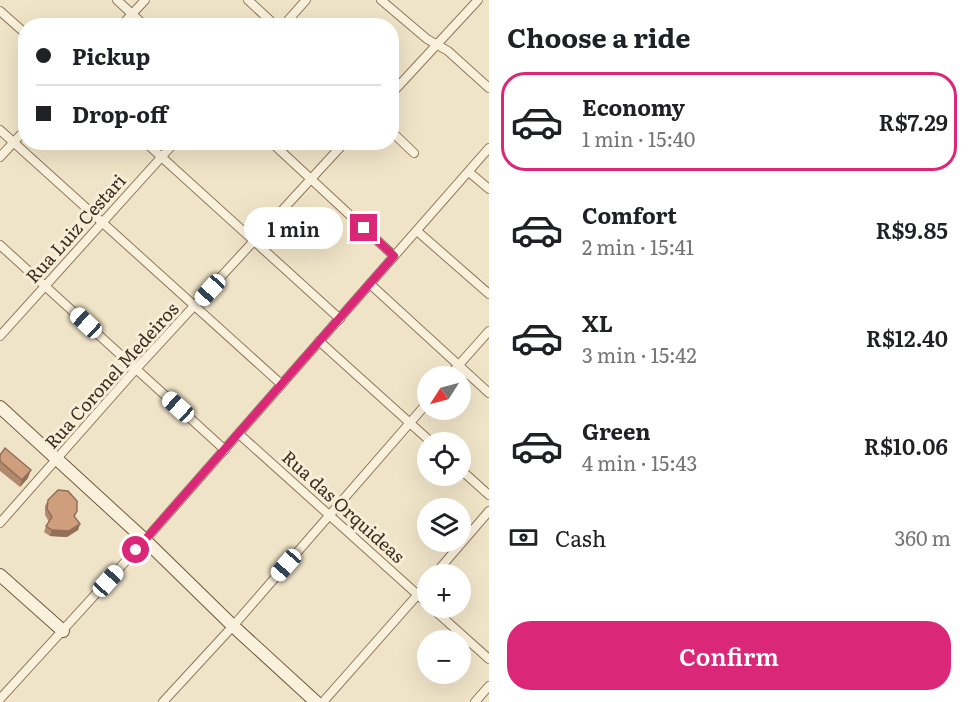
<!DOCTYPE html>
<meta charset="utf-8">
<style>
:root{--surface:#fff;--page:#f6f6f6;--text:#202124;--muted:#757577;--line:#e0e0e0;--accent:#db2777}
body{margin:0;font-family:Literata,serif;background:var(--page);color:var(--text);height:100vh;display:flex;flex-direction:column;font-size:22px;white-space:nowrap}
*{box-sizing:border-box;margin:0}
p{font-size:20px;color:var(--muted)}
.icon{flex:none;width:33px;height:33px;fill:none;stroke:currentColor;stroke-width:2;stroke-linecap:round;stroke-linejoin:round}
.map{position:relative;flex:1;overflow:hidden}
.drawer{display:flex;flex-direction:column;background:var(--surface);width:480px}
.drawer>*{flex:none}
.banner{position:absolute;left:18px;top:18px;width:381px;height:132px;border-radius:24px;box-shadow:0 6px 24px #0002;display:grid;align-content:center;height:132px;padding:0 18px;background:var(--surface)}
.needle{width:39px;rotate:234deg}
.buttons{position:absolute;left:417px;top:366px;display:grid;gap:12px}
.buttons a{display:grid;place-items:center;width:54px;height:54px;border-radius:50%;background:var(--surface);box-shadow:0 6px 24px #0002;font-size:30px}
.end{position:absolute;width:27px;height:27px;margin:-14px;border:8px solid #db2777;background:#fff;box-shadow:0 0 0 3px #fff}
.from{border-radius:50%}
.bubble{position:absolute;height:42px;border-radius:21px;background:var(--surface);box-shadow:0 6px 24px #0002;font-size:20px;font-weight:600;line-height:42px;text-align:center}
.car{position:absolute;width:18px;height:36px;margin:-18px -9px;border-radius:8px;box-shadow:0 0 4px 2px #0007;background:linear-gradient(#fff 24%,#345 0 40%,#fff 0 76%,#345 0 86%,#fff 0)}
.banner b{display:flex;align-items:center;gap:21px;height:57px;font-size:22px}
.banner b+b{border-top:2px solid var(--line)}
.banner i{width:15px;height:15px;background:var(--text)}
ul{padding:0;list-style:none}
li{display:flex;align-items:center;gap:18px;height:99px;margin:0 12px 9px;padding:0 6px;border:3px solid transparent;border-radius:24px}
li div{flex:1}
li b{display:block;font-size:22px}
li em{font-style:normal;font-weight:600}
li.active{border-color:var(--accent)}
li>.icon{width:54px;height:54px;stroke-width:1.5}
h2{padding:0 18px;font-size:27px;line-height:72px}
.pay{display:flex;align-items:center;gap:15px;height:66px;padding:0 18px;font-size:22px}
.pay p{margin-inline-start:auto}
.action{display:flex;gap:12px;margin-top:auto;padding:12px 18px}
.action a{flex:1;height:69px;border-radius:24px;background:var(--accent);color:#fff;font-size:24px;font-weight:600;line-height:69px;text-align:center}
main{display:flex;flex:1;min-height:0}
.map>svg:first-child{display:block}
.lines{fill:none;stroke-linecap:round;stroke-linejoin:round}
.street-casing{stroke:#8d765c;stroke-width:10}
.secondary-casing{stroke:#6f573f;stroke-width:14}
.street{stroke:#faf1dc;stroke-width:8}
.secondary{stroke:#faf1dc;stroke-width:12}
.wall{fill:#b2896c}
.shaded-wall{fill:#916f58}
.building{fill:#cf9f7d;stroke:#916f58;stroke-width:1.5}
.route{stroke:#db2777;stroke-width:8}
.labels{text-anchor:middle;dominant-baseline:central;stroke-width:6;stroke-linejoin:round;paint-order:stroke}
.street-label{font-size:18px;fill:#3d2e20;stroke:#f7eed8}
</style>
<main>
<div class="map">
<svg width="489" height="702" viewBox="0 0 489 702">
<rect width="100%" height="100%" fill="#f0e4c8"/>
<g class="lines">
<g class="street-casing">
<g id="street">
<path d="M117 0 145 26"/>
<path d="M248 0 276 26"/>
<path d="M381 0 427 39 448 51 489 88"/>
<path d="M0 11 26 34"/>
<path d="M121 26 145 0"/>
<path d="M283 26 306 0"/>
<path d="M392 93 478 0"/>
<path d="M0 130 281 384"/>
<path d="M392 132 414 153"/>
<path d="M145 142 340 319"/>
<path d="M271 142 394 256"/>
<path d="M0 157 26 129"/>
<path d="M469 172 489 189"/>
<path d="M417 231 489 294"/>
<path d="M0 245 225 450"/>
<path d="M370 284 489 393"/>
<path d="M0 336 175 142"/>
<path d="M319 341 431 442"/>
<path d="M449 376 489 331"/>
<path d="M239 434 428 604"/>
<path d="M460 469 489 495"/>
<path d="M0 523 136 369 345 142"/>
<path d="M435 574 489 511"/>
<path d="M432 608 489 659"/>
<path d="M0 699 145 540 489 148"/>
<path d="M163 702 233 626 428 402"/>
<path d="M323 702 428 583"/>
<path d="M475 702 489 686"/>
</g>
</g>
<g class="secondary-casing">
<g id="secondary">
<path d="M0 407 145 540 233 626 316 702"/>
<path d="M0 575 63 631"/>
</g>
</g>
<use href="#street" class="street"/>
<use href="#secondary" class="secondary"/>
</g>
<g class="wall">
<path d="M0 455 28 478 20 487 0 471Z"/>
<path d="M48 500 77 511 74 517 80 524 78 530 67 537 50 536 44 532 46 526 49 522 45 515V506Z"/>
</g>
<g class="shaded-wall">
<path d="M31 470 28 478 20 487 22 480Z"/>
<path d="M80 524 78 530 67 537 50 536 52 530Z"/>
</g>
<g class="building">
<path d="M5 448 31 470 22 480 0 461V455Z"/>
<path d="M58 490 68 491 77 501V511L74 516 80 524 69 531 52 530 46 526 52 517 47 509 48 500Z"/>
</g>
<g class="lines">
<path class="route" d="M136 550 394 256 364 228"/>
</g>
<g class="labels">
<g class="street-label">
<text transform="translate(75 228) rotate(-48)">Rua Luiz Cestari</text>
<text transform="translate(111 375) rotate(-48)">Rua Coronel Medeiros</text>
<text transform="translate(344 506) rotate(42)">Rua das Orquideas</text>
</g>
</g>
</svg>
<div class="buttons">
<a><svg class="needle" viewBox="-14 -14 28 28"><path d="M0-13l5 13h-10z" fill="#e53935"/><path d="M0 13l5-13h-10z" fill="#757577"/></svg></a>
<a><svg class="icon" aria-label="locate" viewBox="0 0 24 24"><circle cx="12" cy="12" r="6"/><path d="M12 2v4M12 18v4M2 12h4M18 12h4"/></svg></a>
<a><svg class="icon" aria-label="layers" viewBox="0 0 24 24"><path d="M12 4l9 5-9 5-9-5zM3 14l9 5 9-5"/></svg></a>
<a>+</a>
<a>−</a>
</div>
<i class="end from" style="left:136px;top:550px"></i>
<i class="end" style="left:364px;top:228px"></i>
<div class="bubble" style="left:244px;top:207px;width:99px">1 min</div>
<i class="car" style="left:210px;top:290px;rotate:222deg"></i>
<i class="car" style="left:86px;top:323px;rotate:313deg"></i>
<i class="car" style="left:178px;top:407px;rotate:312deg"></i>
<i class="car" style="left:286px;top:565px;rotate:221deg"></i>
<i class="car" style="left:108px;top:581px;rotate:42deg"></i>
<div class="banner">
<b><i class="from"></i>Pickup</b>
<b><i></i>Drop-off</b>
</div>
</div>
<section class="drawer">
<h2>Choose a ride</h2>
<ul>
<li class="active"><svg class="icon" aria-label="car" viewBox="0 0 24 24"><path d="M5 17H2v-5l4-1 3-4h7l3 4 3 1v5h-3M9 17h6M6 11h13"/><circle cx="7" cy="17" r="2"/><circle cx="17" cy="17" r="2"/></svg><div><b>Economy</b><p>1 min · 15:40</p></div><em>R$7.29</em></li>
<li><svg class="icon" aria-label="car" viewBox="0 0 24 24"><path d="M5 17H2v-5l4-1 3-4h7l3 4 3 1v5h-3M9 17h6M6 11h13"/><circle cx="7" cy="17" r="2"/><circle cx="17" cy="17" r="2"/></svg><div><b>Comfort</b><p>2 min · 15:41</p></div><em>R$9.85</em></li>
<li><svg class="icon" aria-label="car" viewBox="0 0 24 24"><path d="M5 17H2v-5l4-1 3-4h7l3 4 3 1v5h-3M9 17h6M6 11h13"/><circle cx="7" cy="17" r="2"/><circle cx="17" cy="17" r="2"/></svg><div><b>XL</b><p>3 min · 15:42</p></div><em>R$12.40</em></li>
<li><svg class="icon" aria-label="car" viewBox="0 0 24 24"><path d="M5 17H2v-5l4-1 3-4h7l3 4 3 1v5h-3M9 17h6M6 11h13"/><circle cx="7" cy="17" r="2"/><circle cx="17" cy="17" r="2"/></svg><div><b>Green</b><p>4 min · 15:43</p></div><em>R$10.06</em></li>
</ul>
<div class="pay"><svg class="icon" aria-label="cash" viewBox="0 0 24 24"><path d="M3 7h18v10H3z"/><circle cx="12" cy="12" r="2"/></svg>Cash<p>360 m</p></div>
<div class="action"><a>Confirm</a></div>
</section>
</main>
